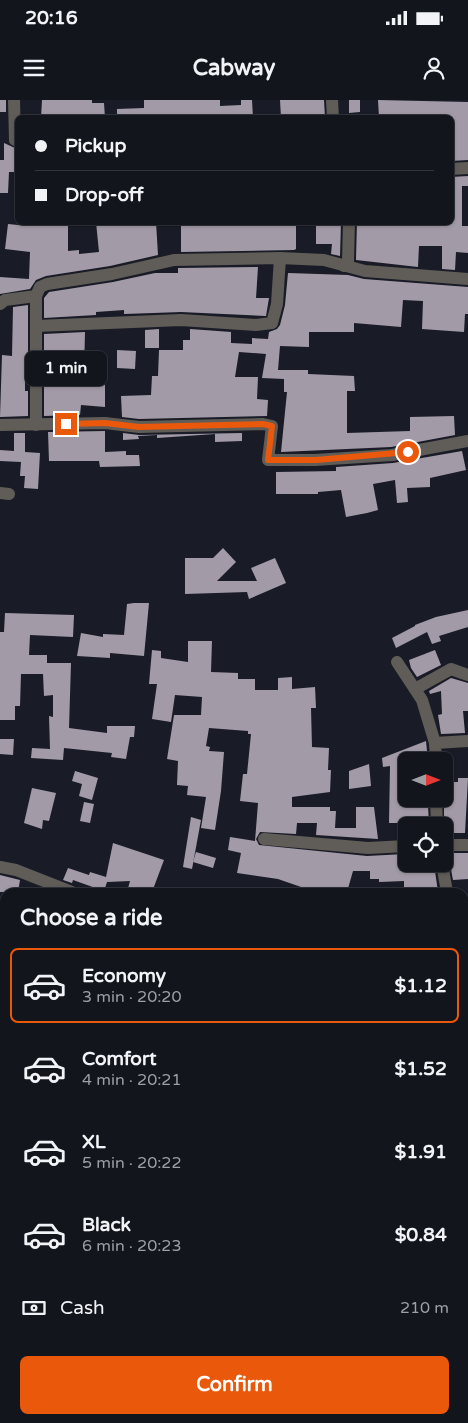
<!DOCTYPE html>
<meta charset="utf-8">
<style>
:root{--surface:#13151d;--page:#20222a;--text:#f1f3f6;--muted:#9d9fa4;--line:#32343b;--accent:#ea580c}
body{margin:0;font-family:"Varela Round",sans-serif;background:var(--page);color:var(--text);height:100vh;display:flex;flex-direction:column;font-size:19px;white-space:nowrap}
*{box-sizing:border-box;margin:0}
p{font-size:16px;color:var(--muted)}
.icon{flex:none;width:28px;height:28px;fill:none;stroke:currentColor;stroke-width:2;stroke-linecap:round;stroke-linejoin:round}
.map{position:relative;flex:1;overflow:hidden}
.side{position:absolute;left:0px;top:788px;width:469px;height:536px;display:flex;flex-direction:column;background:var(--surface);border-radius:15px 15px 0 0;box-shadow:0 1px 4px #0004,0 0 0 1px var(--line)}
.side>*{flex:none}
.guide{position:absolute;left:15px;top:15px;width:439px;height:110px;border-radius:8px;box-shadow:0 1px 4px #0004,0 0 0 1px var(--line);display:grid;align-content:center;height:110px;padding:0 20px;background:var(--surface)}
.needle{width:32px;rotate:90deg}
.fabs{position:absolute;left:398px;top:652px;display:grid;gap:10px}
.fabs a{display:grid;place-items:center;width:55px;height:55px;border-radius:8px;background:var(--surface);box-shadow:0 1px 4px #0004,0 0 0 1px var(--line);font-size:25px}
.end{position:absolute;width:22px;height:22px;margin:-11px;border:6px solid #ea580c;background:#fff;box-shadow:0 0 0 2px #fff}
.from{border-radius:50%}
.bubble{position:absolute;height:35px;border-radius:8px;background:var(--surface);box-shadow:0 1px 4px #0004,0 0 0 1px var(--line);font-size:16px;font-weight:700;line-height:35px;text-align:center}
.guide b{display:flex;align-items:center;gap:18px;height:48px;font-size:19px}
.guide b+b{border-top:1px solid var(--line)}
.guide i{width:12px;height:12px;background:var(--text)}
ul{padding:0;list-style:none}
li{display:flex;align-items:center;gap:15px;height:75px;margin:0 10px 8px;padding:0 10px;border:2px solid transparent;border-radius:8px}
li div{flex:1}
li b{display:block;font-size:19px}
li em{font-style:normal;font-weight:700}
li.active{border-color:var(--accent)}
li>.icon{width:45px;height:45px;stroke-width:1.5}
h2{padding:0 20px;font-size:22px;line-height:60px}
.pay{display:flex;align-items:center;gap:12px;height:55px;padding:0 20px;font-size:19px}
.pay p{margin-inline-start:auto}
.button{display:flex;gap:10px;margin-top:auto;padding:10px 20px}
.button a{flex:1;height:58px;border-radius:8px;background:var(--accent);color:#fff;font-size:20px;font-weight:700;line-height:58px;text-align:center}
.status{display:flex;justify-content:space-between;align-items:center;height:35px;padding:0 25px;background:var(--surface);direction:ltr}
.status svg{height:14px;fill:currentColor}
header{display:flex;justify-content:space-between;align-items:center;height:65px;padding:0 20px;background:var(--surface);font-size:22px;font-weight:700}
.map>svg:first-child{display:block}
.building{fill:#a39aa7}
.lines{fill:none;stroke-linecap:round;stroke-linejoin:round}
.minor{stroke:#605d58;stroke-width:12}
.route{stroke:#ea580c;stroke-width:6}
</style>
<div class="status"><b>20:16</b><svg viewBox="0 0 49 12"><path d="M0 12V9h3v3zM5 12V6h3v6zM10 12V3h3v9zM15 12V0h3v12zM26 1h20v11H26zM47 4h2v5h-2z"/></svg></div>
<header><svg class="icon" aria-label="menu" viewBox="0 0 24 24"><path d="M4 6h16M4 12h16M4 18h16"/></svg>Cabway<svg class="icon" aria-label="person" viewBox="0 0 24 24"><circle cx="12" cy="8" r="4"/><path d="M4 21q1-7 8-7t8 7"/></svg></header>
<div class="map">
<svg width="468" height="1323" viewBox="0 0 468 1323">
<rect width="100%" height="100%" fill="#191c27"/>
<g class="building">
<rect x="0" y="0" width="6" height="12"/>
<path d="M42 0H92V3H104L105 18H41Z"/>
<path d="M144 0H220V6L241 5V0H252L253 18H117V9L144 8Z"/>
<path d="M280 0H324L325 18H281Z"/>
<path d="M349 0H360V12L349 13Z"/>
<path d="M378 0 468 2V60L451 61V17L379 18Z"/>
<path d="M4 43 15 48 14 72H9L8 93H0V60H4Z"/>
<path d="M468 76V86H462V126H468V153L456 152 455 170 442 169V146H419L418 167 356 160 357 122H451V77Z"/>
<path d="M68 122V151L79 150V154L99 152 96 122H156L158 155 110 166 46 176 36 180 30 189 0 194V177L29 179 30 152 5 149 8 124 28 126V123Z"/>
<path d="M181 122H296V149L294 150 181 152Z"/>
<path d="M316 122H341L340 156 331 154 332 144H316Z"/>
<path d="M258 167 256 198H269L266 216 181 212 124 214V210L96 212V215L44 218V198L49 192 113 182 155 173H178V168Z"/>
<path d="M288 173 348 175 364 179 468 187V214H465L464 232 422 229 423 201 403 200 401 227 354 223V232H309V247L280 246 278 270H308V274L354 276 355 291H347V333L410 331V317L454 316 455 335 391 347 281 352 287 292H284V279L262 278 266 254 239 252 235 277H258L257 299 268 300 267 316 139 319 122 317 121 296 151 295 152 276H158L159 250H183V240H190V229L231 232V243L252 244V238L268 239 269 232 277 229 280 225 285 205Z"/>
<path d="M28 205V272H25V291H28V316L0 317 2 255 12 256 13 207Z"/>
<path d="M159 229V248H145V230Z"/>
<path d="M85 232 84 272 105 273V307L81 305 80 315 44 316V234Z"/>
<path d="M117 250 136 251 135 269 117 268Z"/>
<path d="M105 331V352L126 351V355H139L140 366 100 367 99 361H49L48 332Z"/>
<path d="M14 333H25V352L40 353 38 389 24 388 25 376H20L21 362 0 361V350L14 351Z"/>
<path d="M123 333 139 335 242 333V341L215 342V334L157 338V335L138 336 139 339 123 340Z"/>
<path d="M462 351 466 370 430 378V387L407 388 408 402 397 403 395 380 373 384 378 410 367 413 346 417 341 390 318 392V394H276V372L336 371V367L393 363Z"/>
<path d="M223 448 236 462 217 481H257L251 468 275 458 286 483 249 499 247 492 185 494V458H213Z"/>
<path d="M134 503H149L144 556 110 553V558L77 556 81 533 103 537V534L124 535 127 504Z"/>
<path d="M468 510V527L439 536 441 541 432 544 427 532 396 548 392 538 415 526V525L436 517Z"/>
<path d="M5 513 74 515 73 537 30 535 29 555H47V563H71L69 628 107 633V626H135L134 637H130L126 659 111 657 112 653 64 648 63 660 31 658 32 648 50 649 49 616 53 617V595L44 596 43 574H21L20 606H15V620H0V532H4Z"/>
<path d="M188 541H212L211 572 238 573V579H255V590H278V578L292 577V589L315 587 316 608H311L312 647 329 648 328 670H331L330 692 292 697V707H330V711H336L335 728H356V707H374L378 739 316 735 317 723H297L296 734 260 732 256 739 259 745 367 756 405 754 404 764H434L438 792H404V781L379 782V779H370V771H353L347 792H310L304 791V788L278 779 237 773 241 753 228 750 230 737 255 741 258 703 240 701 243 674H247L251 634H248V631L209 628 206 646 210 647 209 651 224 652 221 691 215 730 201 728 206 697 187 695 188 686 177 685 178 661 167 659 174 615H201L202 597 175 595 171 622 152 619 157 584H149L152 550 161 551V558L188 562Z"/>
<path d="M435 550 441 565 417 577 411 568 409 560Z"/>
<path d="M451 578 468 583V611H463L465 633 441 634 438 615 442 614 441 591 430 594 429 591Z"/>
<path d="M0 639H14L13 655 0 654Z"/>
<path d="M426 641 428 661H406V699H410L411 703 428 704 429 726H419V723H389L390 666 383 667 382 658Z"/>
<path d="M369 664 371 686 349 689V671Z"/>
<path d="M75 671 98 678 92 700 79 696 82 684 72 681Z"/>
<path d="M458 678H468L465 733H444V682H458Z"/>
<path d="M32 688 56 693 49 721 43 720 42 729 24 723Z"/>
<path d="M84 702 94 704 90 723 80 721Z"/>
<path d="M191 717 201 720 192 769 183 767Z"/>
<path d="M113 743 164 760 152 792H127L130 781 107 782 104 791 73 780 72 783 63 780 68 768 89 775 90 772 106 777Z"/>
<path d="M196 752 216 758 213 768 193 762Z"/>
<path d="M453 753H468V779L453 780 450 764H454Z"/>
<path d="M0 775 20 780 18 792H0Z"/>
</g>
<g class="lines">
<g class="minor">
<path d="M14 0 15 40"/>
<path d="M332 0 333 18"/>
<path d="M451 69 468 68"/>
<path d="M344 166 348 161 349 122"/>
<path d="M0 204 5 200 36 196"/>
<path d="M36 226 181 220 256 225 272 223 277 204 280 158"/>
<path d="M0 325 105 323 139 327 263 324 272 326 268 360H315L392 355 468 341"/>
<path d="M36 325V196L40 187 47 184 112 174 174 160 280 158 324 160 365 171 468 179"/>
<path d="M0 393 9 394"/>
<path d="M397 562 422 600 435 643"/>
<path d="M415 589 451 569 468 575"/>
<path d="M436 661 435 643 468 641"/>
<path d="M436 699 437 726"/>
<path d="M264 739 368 748 406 746"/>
<path d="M444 745H468"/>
<path d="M442 764 447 792"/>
<path d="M0 767 16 770 72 792"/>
<path d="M464 889 468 888"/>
<path d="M0 911 5 912"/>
<path d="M0 993H5"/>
<path d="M464 1037 468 1022"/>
<path d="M0 1138 5 1139"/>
<path d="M464 1192H468"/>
<path d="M0 1270 5 1269"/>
<path d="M348 1323 350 1319"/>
</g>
</g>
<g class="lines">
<path class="route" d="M66 324 105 323 139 327 263 324 272 326 268 360H316L408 352"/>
</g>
</svg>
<div class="fabs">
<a><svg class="needle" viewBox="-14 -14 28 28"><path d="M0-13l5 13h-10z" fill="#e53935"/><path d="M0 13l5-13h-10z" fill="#9d9fa4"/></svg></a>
<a><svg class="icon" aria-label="locate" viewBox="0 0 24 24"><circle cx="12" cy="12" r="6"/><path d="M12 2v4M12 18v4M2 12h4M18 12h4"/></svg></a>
</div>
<i class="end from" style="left:408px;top:352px"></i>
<i class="end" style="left:66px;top:324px"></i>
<div class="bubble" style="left:25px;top:251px;width:82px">1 min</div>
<div class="guide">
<b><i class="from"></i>Pickup</b>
<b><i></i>Drop-off</b>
</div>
<section class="side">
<h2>Choose a ride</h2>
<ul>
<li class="active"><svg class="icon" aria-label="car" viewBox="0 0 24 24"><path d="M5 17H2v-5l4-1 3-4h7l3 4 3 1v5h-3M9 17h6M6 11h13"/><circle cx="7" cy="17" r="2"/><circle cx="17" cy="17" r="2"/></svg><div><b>Economy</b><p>3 min · 20:20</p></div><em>$1.12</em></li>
<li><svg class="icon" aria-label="car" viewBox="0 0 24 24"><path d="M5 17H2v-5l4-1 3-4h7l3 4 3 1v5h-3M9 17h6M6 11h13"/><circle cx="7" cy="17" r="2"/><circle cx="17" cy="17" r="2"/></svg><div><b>Comfort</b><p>4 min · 20:21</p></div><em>$1.52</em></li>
<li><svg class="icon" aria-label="car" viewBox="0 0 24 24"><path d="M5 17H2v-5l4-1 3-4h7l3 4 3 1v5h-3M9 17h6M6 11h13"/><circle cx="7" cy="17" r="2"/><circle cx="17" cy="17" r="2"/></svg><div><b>XL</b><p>5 min · 20:22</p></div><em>$1.91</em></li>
<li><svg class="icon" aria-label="car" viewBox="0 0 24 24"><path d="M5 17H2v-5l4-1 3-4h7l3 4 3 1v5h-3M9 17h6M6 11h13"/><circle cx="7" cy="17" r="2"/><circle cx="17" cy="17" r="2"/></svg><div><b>Black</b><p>6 min · 20:23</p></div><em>$0.84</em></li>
</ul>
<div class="pay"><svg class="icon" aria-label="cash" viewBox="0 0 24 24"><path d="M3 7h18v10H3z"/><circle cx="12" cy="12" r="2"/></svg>Cash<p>210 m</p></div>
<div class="button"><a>Confirm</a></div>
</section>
</div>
